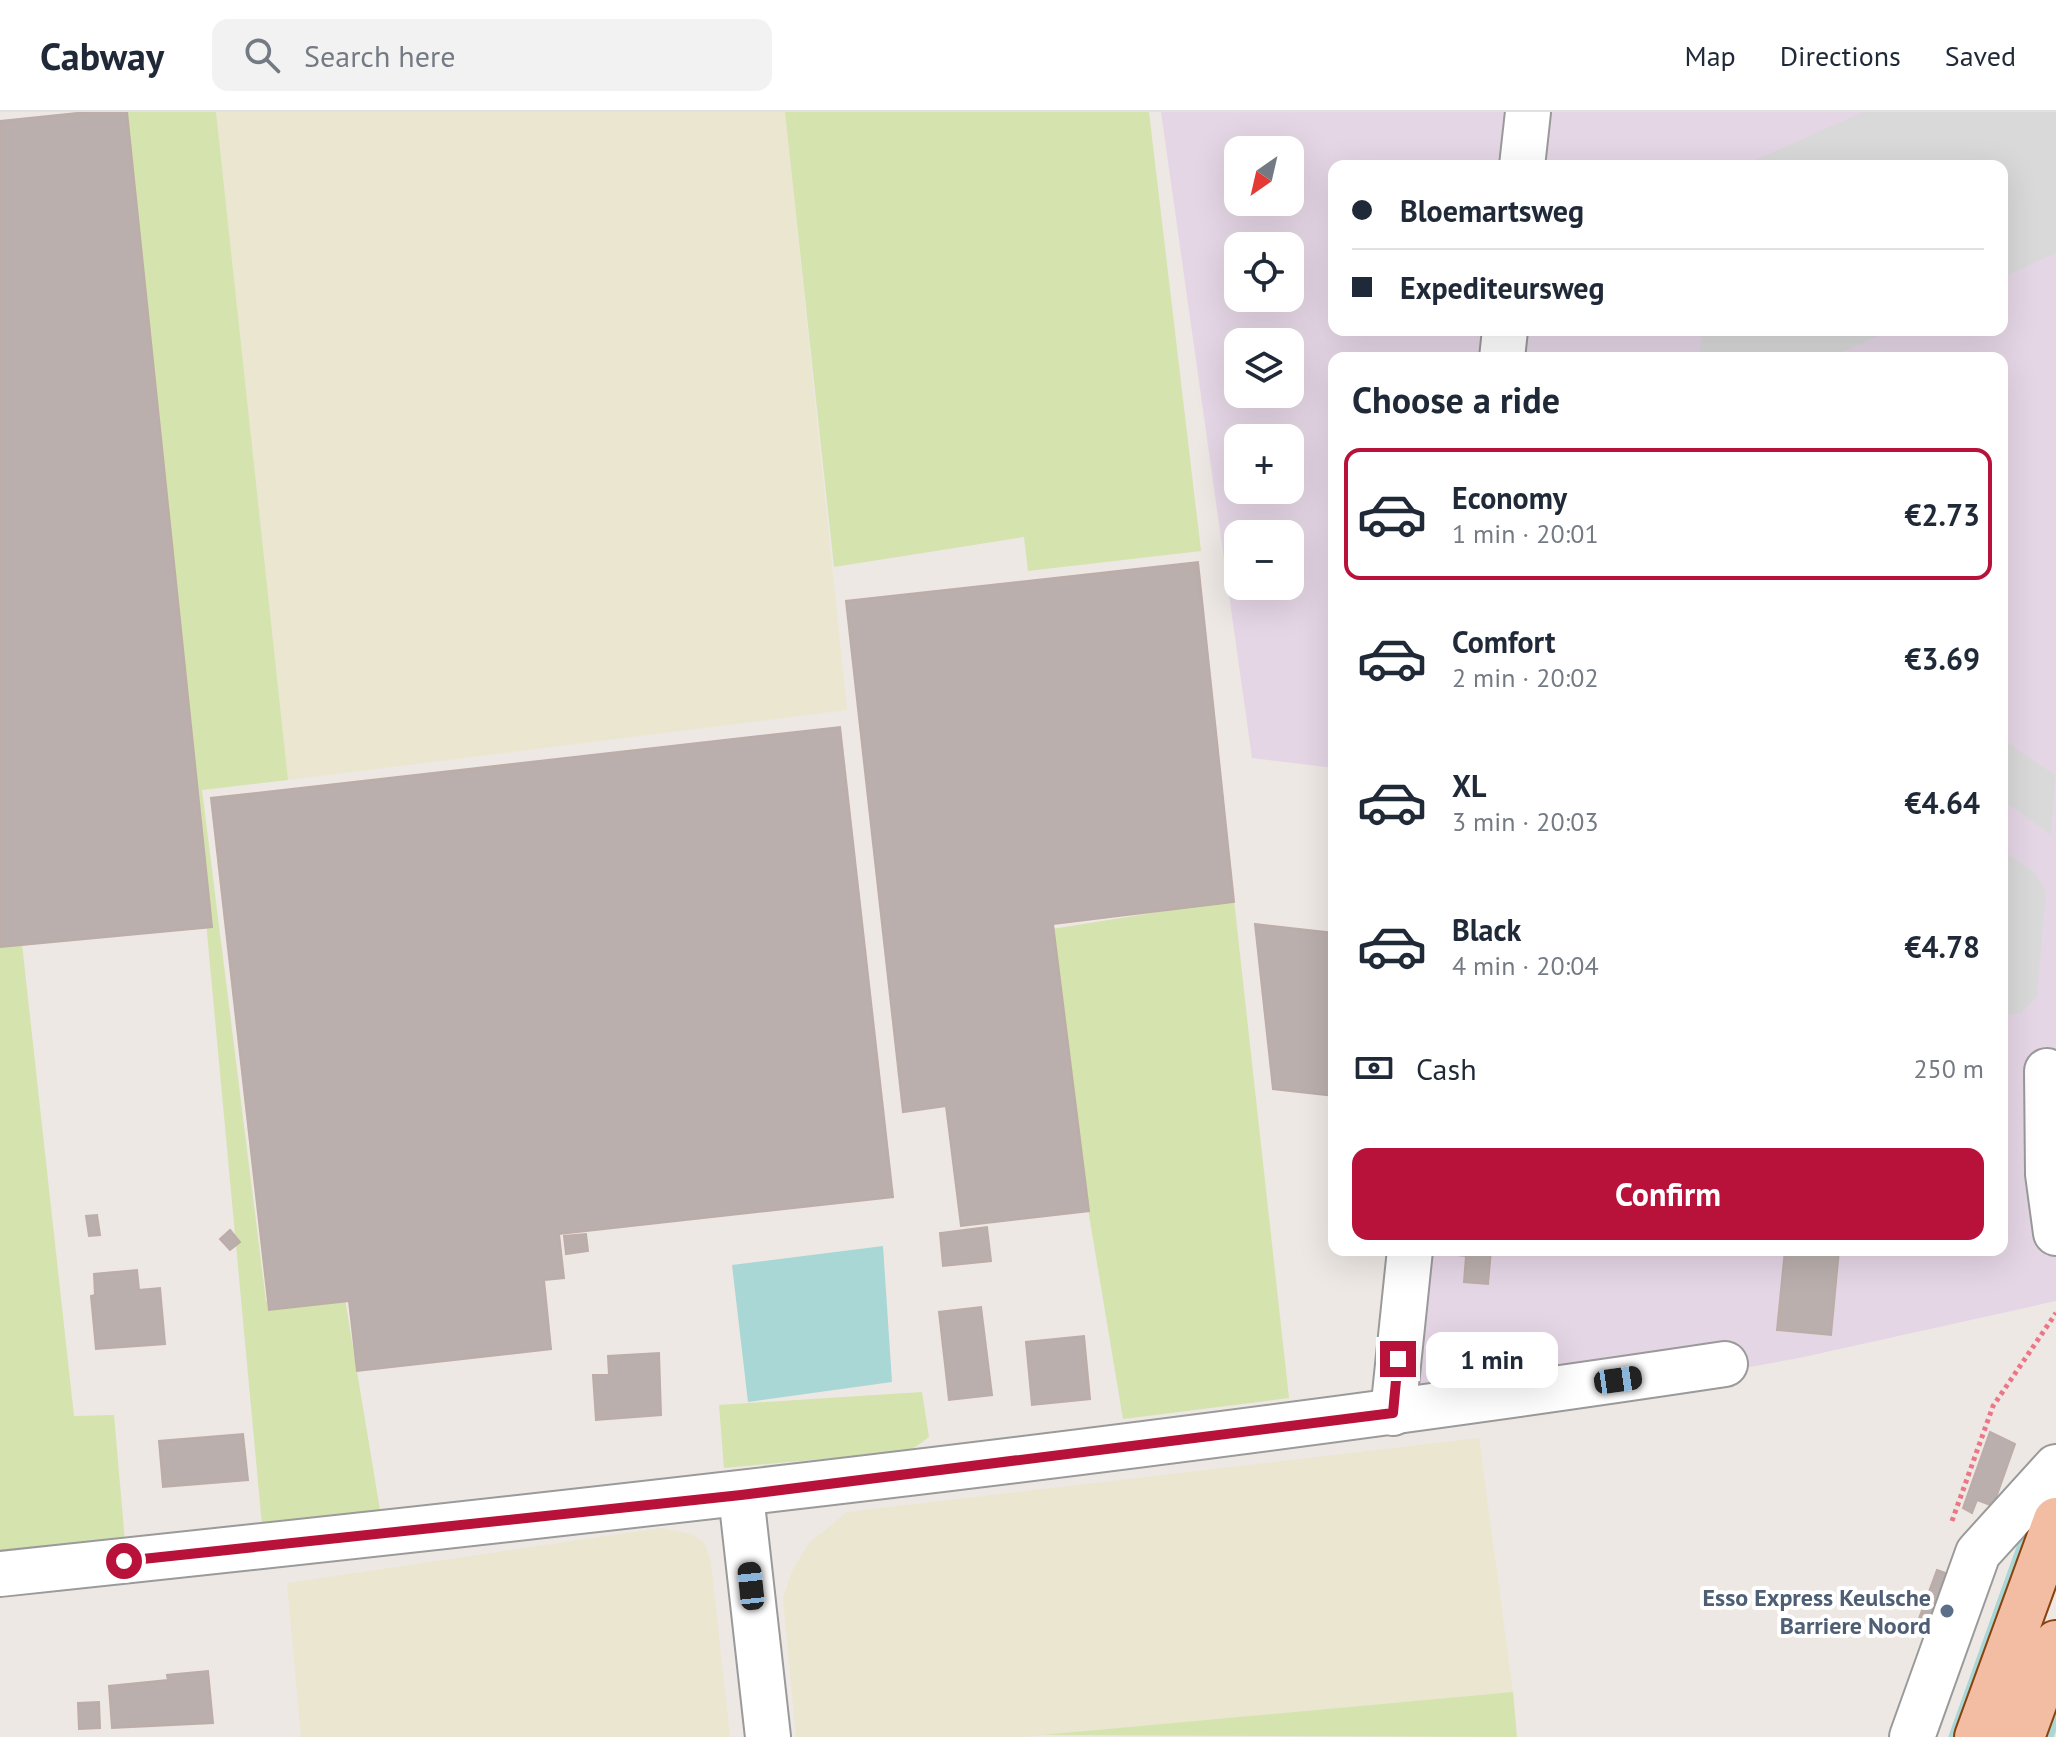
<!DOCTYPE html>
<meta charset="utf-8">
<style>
:root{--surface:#fff;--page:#f2f2f3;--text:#1f2937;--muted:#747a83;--line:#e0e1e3;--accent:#b8123a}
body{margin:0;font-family:"PT Sans",sans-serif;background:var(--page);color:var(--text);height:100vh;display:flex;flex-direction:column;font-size:30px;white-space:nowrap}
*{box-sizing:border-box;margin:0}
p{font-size:26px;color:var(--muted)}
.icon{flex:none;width:44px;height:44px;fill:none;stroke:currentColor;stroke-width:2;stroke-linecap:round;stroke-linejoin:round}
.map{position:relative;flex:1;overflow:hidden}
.details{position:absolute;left:1328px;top:240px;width:680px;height:904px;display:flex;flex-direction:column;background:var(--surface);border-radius:16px;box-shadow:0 8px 32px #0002}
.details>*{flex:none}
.banner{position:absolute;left:1328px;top:48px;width:680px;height:176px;border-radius:16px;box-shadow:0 8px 32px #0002;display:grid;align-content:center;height:176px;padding:0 24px;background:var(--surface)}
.needle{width:52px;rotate:214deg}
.buttons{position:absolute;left:1224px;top:24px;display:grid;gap:16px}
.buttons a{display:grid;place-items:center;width:80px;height:80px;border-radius:16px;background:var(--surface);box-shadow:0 8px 32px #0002;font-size:40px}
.end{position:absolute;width:36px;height:36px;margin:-18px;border:10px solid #b8123a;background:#fff;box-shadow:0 0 0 4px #fff}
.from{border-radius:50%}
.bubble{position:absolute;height:56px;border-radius:16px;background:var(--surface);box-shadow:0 8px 32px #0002;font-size:26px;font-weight:800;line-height:56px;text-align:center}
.car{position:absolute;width:24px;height:48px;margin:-24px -12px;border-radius:10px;box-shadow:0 0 6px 2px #0007;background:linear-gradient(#222 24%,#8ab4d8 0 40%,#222 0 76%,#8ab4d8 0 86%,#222 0)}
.banner b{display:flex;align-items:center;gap:28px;height:76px;font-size:30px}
.banner b+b{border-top:2px solid var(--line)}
.banner i{width:20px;height:20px;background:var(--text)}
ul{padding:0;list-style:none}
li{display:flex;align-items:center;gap:24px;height:132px;margin:0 16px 12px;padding:0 8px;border:4px solid transparent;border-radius:16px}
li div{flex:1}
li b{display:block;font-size:30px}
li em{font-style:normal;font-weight:800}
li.selected{border-color:var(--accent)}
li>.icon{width:72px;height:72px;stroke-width:1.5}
h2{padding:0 24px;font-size:36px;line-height:96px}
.pay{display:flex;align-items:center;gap:20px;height:88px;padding:0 24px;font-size:30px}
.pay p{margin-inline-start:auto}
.button{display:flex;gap:16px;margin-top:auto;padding:16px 24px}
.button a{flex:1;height:92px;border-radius:16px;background:var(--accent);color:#fff;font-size:32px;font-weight:800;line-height:92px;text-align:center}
header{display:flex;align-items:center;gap:48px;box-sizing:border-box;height:112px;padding:0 40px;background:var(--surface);border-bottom:2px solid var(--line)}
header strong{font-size:38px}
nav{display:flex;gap:44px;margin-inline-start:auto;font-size:28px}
.search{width:560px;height:72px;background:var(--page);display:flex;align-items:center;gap:20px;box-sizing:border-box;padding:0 28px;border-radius:16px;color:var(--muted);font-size:30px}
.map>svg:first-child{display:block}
.industrial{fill:#e5d6e6;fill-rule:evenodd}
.farmland{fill:#eae6d0}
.grass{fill:#d5e3ae}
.parking{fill:#d9d9d9}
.water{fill:#a8d7d6}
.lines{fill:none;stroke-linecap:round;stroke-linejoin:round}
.stream{stroke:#a8d7d6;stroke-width:11}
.building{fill:#baafad;stroke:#bdaca7;stroke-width:2}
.minor-casing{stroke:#9a9a9a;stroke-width:48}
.major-casing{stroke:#88420d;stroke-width:48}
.path{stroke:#ed7586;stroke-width:5;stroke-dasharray:4 4;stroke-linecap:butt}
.minor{stroke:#fff;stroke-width:44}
.major{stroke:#f3bda3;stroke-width:44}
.route{stroke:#b8123a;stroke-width:10}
.service-dot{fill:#5c6f8a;stroke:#fff;stroke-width:3}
.labels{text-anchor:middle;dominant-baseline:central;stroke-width:8;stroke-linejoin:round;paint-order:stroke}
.service-label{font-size:24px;font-weight:bold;fill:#4e5e75;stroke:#fff;text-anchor:end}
</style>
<header>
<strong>Cabway</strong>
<div class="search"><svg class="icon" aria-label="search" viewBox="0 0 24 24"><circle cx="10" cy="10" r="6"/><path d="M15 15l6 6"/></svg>Search here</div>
<nav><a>Map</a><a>Directions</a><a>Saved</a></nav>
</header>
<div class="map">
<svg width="2056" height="1625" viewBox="0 0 2056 1625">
<rect width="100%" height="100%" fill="#ede8e4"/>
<path class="industrial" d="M1161 0H2056V1189L1799 1246 1414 1317 1416 1138H2002V246H1334V656L1252 646ZM1238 38H1290V90H1238ZM1334 54H2002V218H1334ZM1238 134H1290V186H1238ZM1238 230H1290V282H1238ZM1238 326H1290V378H1238ZM1238 422H1290V474H1238Z"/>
<g class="farmland">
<path d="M216 0H785L847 598 288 668Z"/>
<path d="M1479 1326 1513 1580 1023 1625H796L783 1486 793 1457 809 1431 847 1400Z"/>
<path d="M661 1416 692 1422 705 1431 711 1451 730 1625H301L287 1471Z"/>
</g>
<g class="grass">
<path d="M119 0H216L288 668 202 678 266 1189 345 1187 380 1398 262 1413 206 810Z"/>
<path d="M785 0H1149L1201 439 1028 459 1024 425 834 455Z"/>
<path d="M1234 788 1289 1286 1123 1307 1069 983 1052 817Z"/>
<path d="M22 832 74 1304 114 1303 125 1430 0 1445V834Z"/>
<path d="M922 1280 929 1325 910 1339 724 1356 719 1293Z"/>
<path d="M1513 1580 1517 1625 1042 1623Z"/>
</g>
<g class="parking">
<path d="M1863 0H2056V141L2002 166V54H1742Z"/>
<path d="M1702 218H1890L1830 246H1699Z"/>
<path d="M2002 627 2055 663 2051 723 2002 688Z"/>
<path d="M2002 738 2035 761 2046 780 2037 885 2021 901 2002 903Z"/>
</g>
<path class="water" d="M883 1134 892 1270 748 1290 732 1153Z"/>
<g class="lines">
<g class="stream">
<path d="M1954 1625 2033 1405"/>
<path d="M2048 1625 2056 1602"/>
</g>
</g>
<g class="building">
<path d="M87 0H127L212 815 0 835V9Z"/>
<path d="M1198 450 1234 790 1053 812 1089 1099 961 1114 946 994 903 1000 846 489Z"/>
<path d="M840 615 893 1085 559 1122 564 1166 544 1168 551 1237 357 1259 349 1189 269 1198 211 686Z"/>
<path d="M1255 812 1334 821V984L1273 977Z"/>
<path d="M97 1103 100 1123 89 1124 86 1104Z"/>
<path d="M987 1115 991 1149 943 1154 940 1121Z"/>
<path d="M230 1118 240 1130 230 1138 220 1127Z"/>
<path d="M586 1122 588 1139 566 1142 564 1124Z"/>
<path d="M1458 1138H1491L1488 1172 1464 1170 1466 1144 1457 1143Z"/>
<path d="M1785 1138H1839L1831 1223 1777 1218Z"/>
<path d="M137 1158 139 1178 160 1176 165 1232 96 1237 91 1184 95 1183 94 1162Z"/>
<path d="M981 1195 992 1283 949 1288 939 1200Z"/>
<path d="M1084 1224 1090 1287 1032 1293 1026 1230Z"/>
<path d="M659 1241 661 1303 596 1308 593 1263H609L608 1244Z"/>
<path d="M1990 1320 2015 1332 1993 1394 1977 1388 1972 1401 1963 1396Z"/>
<path d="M243 1322 248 1368 163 1375 159 1329Z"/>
<path d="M1937 1458 1979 1473 1956 1536 1914 1520Z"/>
<path d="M208 1559 213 1611 112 1616 109 1574 168 1568 167 1563Z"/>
<path d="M99 1590 100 1616 79 1617 78 1591Z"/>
</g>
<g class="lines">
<g class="minor-casing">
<g id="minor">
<path d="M1522 54 1528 0"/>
<path d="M1502 246 1505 218"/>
<path d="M2056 963 2047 959 2048 1062 2056 1121"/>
<path d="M1393 1301 1410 1138"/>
<path d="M741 1383 768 1625"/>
<path d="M0 1462C576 1401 1152 1338 1725 1252"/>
<path d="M1912 1625 1978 1441 2056 1355"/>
</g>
</g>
<g class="major-casing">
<g id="major">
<path d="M1977 1625 2056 1408"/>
<path d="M2022 1625 2056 1531"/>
</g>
</g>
<path class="path" d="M1952 1409 1993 1294 2056 1201"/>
<use href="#minor" class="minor"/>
<use href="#major" class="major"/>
</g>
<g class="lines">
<path class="route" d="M124 1449 741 1383 1393 1301 1398 1247"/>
</g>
<circle class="service-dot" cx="1947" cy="1499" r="8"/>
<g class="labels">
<g class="service-label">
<text x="1931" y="1485">Esso Express Keulsche<tspan x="1931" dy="28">Barriere Noord</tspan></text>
</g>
</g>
</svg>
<div class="buttons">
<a><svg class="needle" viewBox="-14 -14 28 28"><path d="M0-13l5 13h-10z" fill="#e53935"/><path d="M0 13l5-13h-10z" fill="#747a83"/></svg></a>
<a><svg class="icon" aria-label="locate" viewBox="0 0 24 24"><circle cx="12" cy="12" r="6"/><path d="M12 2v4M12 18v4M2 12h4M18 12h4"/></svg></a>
<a><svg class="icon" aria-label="layers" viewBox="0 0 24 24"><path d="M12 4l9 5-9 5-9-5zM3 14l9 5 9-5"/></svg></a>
<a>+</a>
<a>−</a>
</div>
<i class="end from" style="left:124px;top:1449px"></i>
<i class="end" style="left:1398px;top:1247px"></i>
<div class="bubble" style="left:1426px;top:1220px;width:132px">1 min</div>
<i class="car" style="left:1618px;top:1268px;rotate:82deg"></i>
<i class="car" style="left:751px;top:1474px;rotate:354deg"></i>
<div class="banner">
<b><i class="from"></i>Bloemartsweg</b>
<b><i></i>Expediteursweg</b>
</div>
<section class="details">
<h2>Choose a ride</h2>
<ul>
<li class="selected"><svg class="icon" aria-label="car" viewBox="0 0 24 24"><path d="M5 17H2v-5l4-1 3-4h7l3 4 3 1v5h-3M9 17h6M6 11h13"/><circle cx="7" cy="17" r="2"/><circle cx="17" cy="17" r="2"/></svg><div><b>Economy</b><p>1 min · 20:01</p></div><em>€2.73</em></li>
<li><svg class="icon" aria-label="car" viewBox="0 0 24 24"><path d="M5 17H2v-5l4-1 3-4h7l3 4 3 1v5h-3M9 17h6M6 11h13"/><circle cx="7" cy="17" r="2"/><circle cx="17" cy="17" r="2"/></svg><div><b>Comfort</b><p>2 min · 20:02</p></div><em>€3.69</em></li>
<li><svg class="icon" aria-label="car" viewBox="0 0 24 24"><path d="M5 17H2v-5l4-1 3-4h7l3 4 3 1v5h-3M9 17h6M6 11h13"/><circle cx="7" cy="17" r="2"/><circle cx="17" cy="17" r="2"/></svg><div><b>XL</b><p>3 min · 20:03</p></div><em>€4.64</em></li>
<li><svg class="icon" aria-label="car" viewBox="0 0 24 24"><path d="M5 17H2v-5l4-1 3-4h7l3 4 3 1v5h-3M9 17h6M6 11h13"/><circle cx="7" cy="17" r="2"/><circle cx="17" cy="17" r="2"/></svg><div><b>Black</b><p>4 min · 20:04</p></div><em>€4.78</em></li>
</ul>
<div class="pay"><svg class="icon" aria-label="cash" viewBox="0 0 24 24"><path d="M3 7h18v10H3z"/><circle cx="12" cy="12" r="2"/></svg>Cash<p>250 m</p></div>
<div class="button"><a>Confirm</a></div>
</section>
</div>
